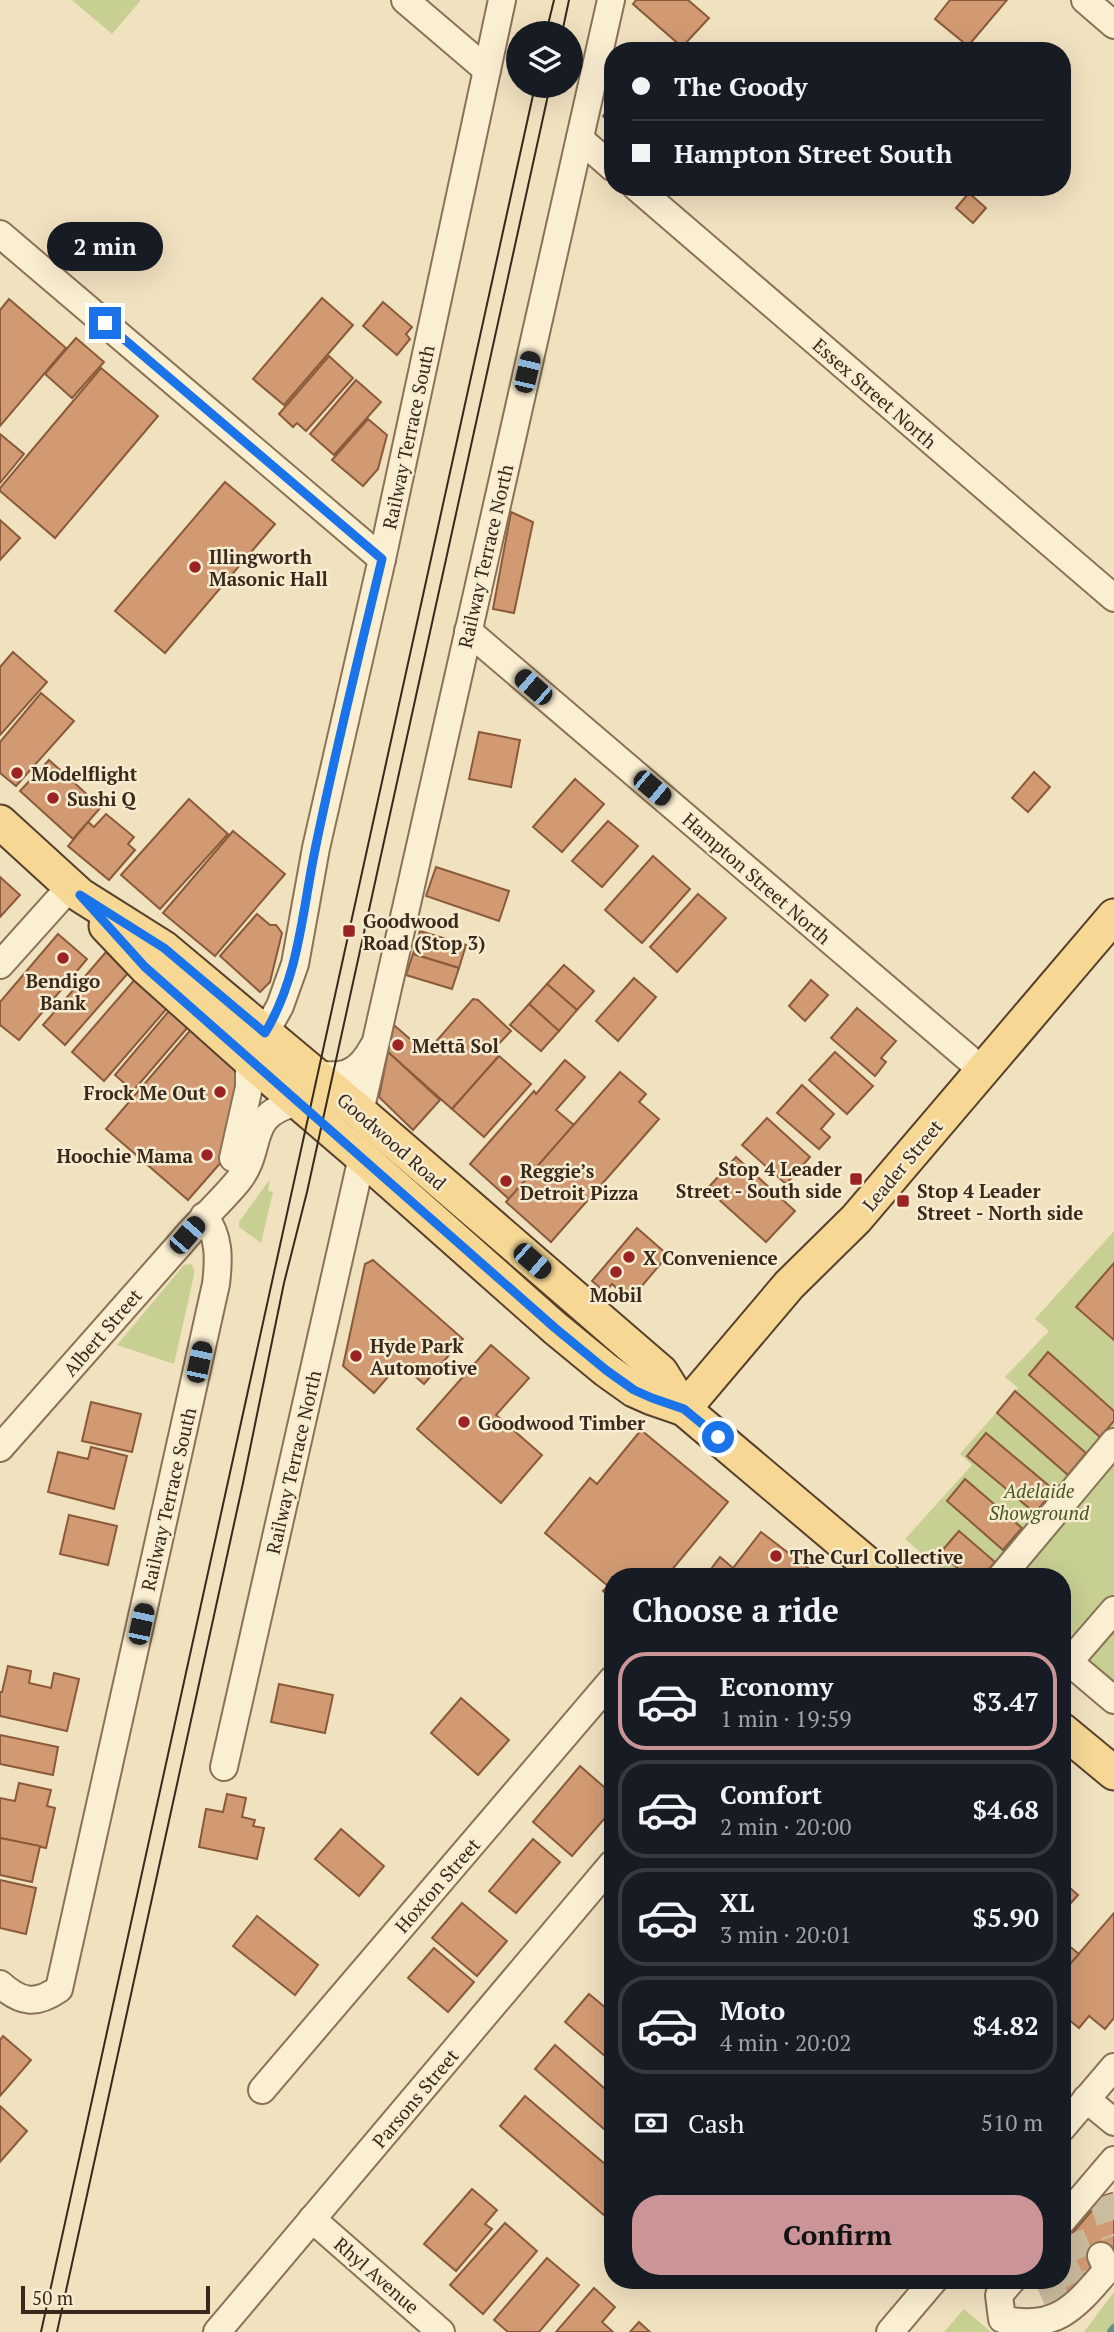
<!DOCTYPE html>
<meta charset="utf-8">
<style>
:root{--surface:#171b24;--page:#20242c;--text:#f1f3f6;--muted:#9ea1a6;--line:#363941;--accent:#cb9598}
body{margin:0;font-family:"PT Serif",serif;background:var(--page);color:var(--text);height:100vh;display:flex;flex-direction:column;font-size:26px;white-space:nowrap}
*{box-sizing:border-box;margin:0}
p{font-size:23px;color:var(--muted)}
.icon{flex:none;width:38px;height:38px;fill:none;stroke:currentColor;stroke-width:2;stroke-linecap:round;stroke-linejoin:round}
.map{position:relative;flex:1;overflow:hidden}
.details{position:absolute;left:604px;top:1568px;width:467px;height:721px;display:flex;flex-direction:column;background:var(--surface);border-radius:28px;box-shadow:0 7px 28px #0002}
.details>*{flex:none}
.top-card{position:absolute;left:604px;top:42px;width:467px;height:154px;border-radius:28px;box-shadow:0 7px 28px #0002;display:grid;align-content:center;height:154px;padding:0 28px;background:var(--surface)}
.buttons{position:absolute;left:506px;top:21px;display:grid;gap:14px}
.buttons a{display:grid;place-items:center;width:77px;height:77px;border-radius:50%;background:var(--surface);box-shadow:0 7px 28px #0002;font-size:35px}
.scale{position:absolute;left:21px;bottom:18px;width:189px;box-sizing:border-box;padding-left:7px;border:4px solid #38291c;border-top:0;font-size:19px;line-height:24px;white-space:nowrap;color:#38291c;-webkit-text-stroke:5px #f7eccf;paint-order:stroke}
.end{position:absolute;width:32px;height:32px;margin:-16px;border:9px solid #1a73e8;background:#fff;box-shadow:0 0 0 4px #fff}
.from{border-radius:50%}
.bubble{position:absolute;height:49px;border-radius:24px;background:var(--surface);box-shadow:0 7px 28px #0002;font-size:23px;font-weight:600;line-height:49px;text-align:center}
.car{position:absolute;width:21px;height:42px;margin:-21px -10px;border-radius:9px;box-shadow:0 0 5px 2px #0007;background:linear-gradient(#222 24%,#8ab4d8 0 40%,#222 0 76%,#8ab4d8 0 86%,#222 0)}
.top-card b{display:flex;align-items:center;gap:24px;height:66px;font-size:26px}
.top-card b+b{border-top:2px solid var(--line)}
.top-card i{width:18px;height:18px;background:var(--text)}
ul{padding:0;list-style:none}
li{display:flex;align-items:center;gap:21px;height:98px;margin:0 14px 10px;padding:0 14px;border:4px solid var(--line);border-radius:28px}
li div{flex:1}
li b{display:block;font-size:26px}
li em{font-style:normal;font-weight:600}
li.current{border-color:var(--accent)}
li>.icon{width:63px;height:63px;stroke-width:1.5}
h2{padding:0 28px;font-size:32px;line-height:84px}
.pay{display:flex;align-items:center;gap:18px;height:77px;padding:0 28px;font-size:26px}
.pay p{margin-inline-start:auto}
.primary-button{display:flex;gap:14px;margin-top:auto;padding:14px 28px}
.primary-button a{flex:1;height:80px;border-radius:28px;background:var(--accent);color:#111;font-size:28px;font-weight:600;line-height:80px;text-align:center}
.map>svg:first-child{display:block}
.green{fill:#c8cf92}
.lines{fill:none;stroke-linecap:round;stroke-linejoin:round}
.stream{stroke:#699086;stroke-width:8}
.building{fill:#d19a72;stroke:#8a5a3b;stroke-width:2}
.minor-tunnel{stroke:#cbbc9e;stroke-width:26;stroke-dasharray:26 13;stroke-linecap:butt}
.minor-casing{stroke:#8a7256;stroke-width:30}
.major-casing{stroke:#573f2b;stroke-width:37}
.minor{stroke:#fbefd2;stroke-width:26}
.major{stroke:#f6d894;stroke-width:33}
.tram{stroke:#38291c;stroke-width:2}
.route{stroke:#1a73e8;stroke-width:9}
.poi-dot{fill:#9c2324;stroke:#f7eccf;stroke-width:2.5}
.labels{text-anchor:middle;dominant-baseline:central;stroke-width:5;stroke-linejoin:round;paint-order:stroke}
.street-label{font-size:19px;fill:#38291c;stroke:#f7eccf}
.poi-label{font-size:19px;font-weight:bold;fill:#38291c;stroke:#f7eccf;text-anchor:start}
.park-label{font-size:19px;font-style:italic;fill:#485621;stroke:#f7eccf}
</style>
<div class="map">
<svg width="1114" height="2332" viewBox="0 0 1114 2332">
<rect width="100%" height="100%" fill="#f0e1bf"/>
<g class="green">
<path d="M72 0H141L112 34Z"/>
<path d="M270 1179 268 1191 273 1192 261 1243 239 1227V1222Z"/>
<path d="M1114 1231V1716L1062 1672V1577H949L905 1539 972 1465 960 1454 1018 1388 1005 1377 1049 1331 1035 1319Z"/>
<path d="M191 1264 194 1269V1275L174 1364 117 1345 184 1265Z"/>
<path d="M1114 2292V2332H1084Z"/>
<path d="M964 2309 991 2332H944Z"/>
</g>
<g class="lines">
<path class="stream" d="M1111 2332 1114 2328"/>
</g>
<g class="building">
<path d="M636 0H688L709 18 682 47 633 4Z"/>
<path d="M950 0H1007L968 46 935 19Z"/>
<path d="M612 104V124L603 116Z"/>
<path d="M969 193 986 208 973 223 956 208Z"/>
<path d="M322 298 353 325 284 405 253 379Z"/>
<path d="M9 299 66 348 0 426V310Z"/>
<path d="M383 302 412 327 406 334 410 339 397 355 363 326Z"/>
<path d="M76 338 104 362 72 398 45 374Z"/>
<path d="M329 356 353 378 306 431 297 423 293 427 279 414Z"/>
<path d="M101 368 158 416 55 538 0 491V488Z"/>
<path d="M356 380 381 402 334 455 310 434Z"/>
<path d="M368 419 387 435 378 469 363 486 332 460Z"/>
<path d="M0 434 24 454 0 483Z"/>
<path d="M225 482 275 524 165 653 115 611Z"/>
<path d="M511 512 533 522 514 613 493 609Z"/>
<path d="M0 520 20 538 0 560Z"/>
<path d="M13 652 47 682 0 735V667Z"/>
<path d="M41 693 74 721 16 786 0 773V742Z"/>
<path d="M479 732 520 740 511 787 469 779Z"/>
<path d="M49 760 101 807 73 839 20 791Z"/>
<path d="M1034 772 1050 787 1028 812 1012 798Z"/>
<path d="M575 779 604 804 562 852 533 827Z"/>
<path d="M189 799 228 834 160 909 121 875Z"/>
<path d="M106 814 134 837 128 844 135 850 109 880 68 846 88 822 94 827Z"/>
<path d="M608 821 638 846 602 887 572 861Z"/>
<path d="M233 831 285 874 215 956 163 913Z"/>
<path d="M653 856 690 889 642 943 605 910Z"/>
<path d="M436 867 509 891 499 921 426 896Z"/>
<path d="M0 877 20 895 0 917Z"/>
<path d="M698 894 726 918 677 972 650 947Z"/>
<path d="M257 914 270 925H276L282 933 270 982 260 992 220 956Z"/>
<path d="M420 931 466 945 459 968 413 954Z"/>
<path d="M58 934 87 959 19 1040 0 1025V1002Z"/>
<path d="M106 952 129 972 65 1045 43 1025Z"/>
<path d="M413 954 459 968 452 989 406 975Z"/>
<path d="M564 965 594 991 577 1010 547 984Z"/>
<path d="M137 977 169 1006 104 1081 72 1052Z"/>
<path d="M634 978 656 997 618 1041 596 1021Z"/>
<path d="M811 980 828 995 805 1021 789 1006Z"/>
<path d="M547 984 577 1010 559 1031 529 1004Z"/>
<path d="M473 999 478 1000 511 1031 493 1050 499 1056 452 1109 388 1052 394 1025 426 1053Z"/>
<path d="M529 1004 559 1031 541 1051 510 1025Z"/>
<path d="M857 1008 896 1041 881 1058 886 1062 875 1076 831 1038Z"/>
<path d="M169 1011 188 1027 133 1091 115 1075Z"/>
<path d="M194 1026 235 1061 238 1080 223 1160 188 1200 106 1129Z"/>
<path d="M388 1052 440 1100 413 1130 379 1097Z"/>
<path d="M835 1052 873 1086 847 1114 809 1080Z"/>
<path d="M499 1056 531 1084 484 1137 452 1109Z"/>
<path d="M565 1060 585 1077 556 1110 574 1125 509 1199 470 1164 534 1091 536 1094Z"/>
<path d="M620 1072 646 1094 639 1102 659 1119 551 1242 506 1202Z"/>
<path d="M802 1085 834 1114 821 1129 830 1137 819 1149 777 1113Z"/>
<path d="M767 1118 810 1157 786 1184 742 1145Z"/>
<path d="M736 1157 795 1211 766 1242 707 1189Z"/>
<path d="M637 1228 668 1255 630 1300 612 1284 605 1292 592 1281Z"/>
<path d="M373 1260 463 1339 424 1384 400 1363 374 1393 343 1366 365 1264Z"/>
<path d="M1114 1263V1340L1076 1307Z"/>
<path d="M491 1345 529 1378 496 1415 542 1455 501 1503 417 1429Z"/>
<path d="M1048 1352 1114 1411V1421L1100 1437 1029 1375Z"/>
<path d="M1015 1391 1086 1453 1068 1475 997 1413Z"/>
<path d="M91 1402 141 1414 132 1452 82 1441Z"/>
<path d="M641 1430 728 1502 666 1577H612V1599L603 1591 608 1586 545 1533 590 1478 597 1484Z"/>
<path d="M986 1433 1054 1490 1035 1513 967 1456Z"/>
<path d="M91 1447 127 1456 114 1509 48 1492 58 1452 88 1459Z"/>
<path d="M965 1479 1022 1528 1003 1550 947 1501Z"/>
<path d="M69 1515 117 1526 108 1565 60 1554Z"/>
<path d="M959 1531 995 1562 982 1577H968L940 1553Z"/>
<path d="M761 1532 812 1571V1577H705L720 1557 733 1568Z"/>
<path d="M8 1666 31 1671 29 1683 51 1688 54 1673 79 1679 67 1731 0 1716V1692H2Z"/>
<path d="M279 1684 333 1695 325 1733 271 1722Z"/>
<path d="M461 1698 509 1740 478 1775 431 1733Z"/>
<path d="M0 1735 58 1747 53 1775 0 1764Z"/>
<path d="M580 1766 612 1794V1810L572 1856 533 1822Z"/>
<path d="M19 1783 51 1790 47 1806 55 1808 46 1848 0 1838V1798L15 1801Z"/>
<path d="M227 1794 246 1798 242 1817 255 1820 253 1826 264 1828 257 1859 199 1847 206 1809 223 1812Z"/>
<path d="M341 1829 384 1866 359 1896 315 1859Z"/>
<path d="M0 1838 40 1846 32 1882 0 1875Z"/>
<path d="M533 1839 560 1862 516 1913 489 1891Z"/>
<path d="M0 1880 36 1888 26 1934 0 1928Z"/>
<path d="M1062 1881 1078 1895 1062 1913Z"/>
<path d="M462 1903 507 1941 477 1976 432 1938Z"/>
<path d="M1114 1913V2018L1105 2029 1089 2016 1079 2028 1062 2014V1973Z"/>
<path d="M257 1916 318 1965 295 1995 233 1946Z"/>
<path d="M1062 1940 1079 1954 1062 1973Z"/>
<path d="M434 1948 474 1982 448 2012 408 1978Z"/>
<path d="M589 1994 612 2013V2062L565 2022Z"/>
<path d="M3 2036 31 2060 0 2096V2040Z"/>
<path d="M555 2045 612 2095V2136L535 2069Z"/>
<path d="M525 2096 612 2170V2222L500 2126Z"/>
<path d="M0 2106 27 2131 0 2162Z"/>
<path d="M472 2189 497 2210 485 2224 492 2229 456 2271 424 2244Z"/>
<path d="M1112 2193 1114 2199V2263L1108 2248 1051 2314 1039 2280H1062V2245L1094 2208 1091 2200Z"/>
<path d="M505 2223 537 2251 483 2314 450 2285Z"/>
<path d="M547 2258 579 2285 539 2332H508L494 2320Z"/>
<path d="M594 2288 615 2307 602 2322 613 2332H556Z"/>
<path d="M639 2322 650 2332H630Z"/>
</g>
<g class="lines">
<g class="minor-tunnel">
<path d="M1101 2197 1114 2236"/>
<path d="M1071 2234 1087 2272"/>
<path d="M1062 2260 1074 2286"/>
<path d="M1048 2280 1059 2305"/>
</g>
<g class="minor-casing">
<g id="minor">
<path d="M405 0 487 70"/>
<path d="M1085 0 1114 25"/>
<path d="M580 139 612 167"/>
<path d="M636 187 1114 598"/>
<path d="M0 234 382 559"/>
<path d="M468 631 982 1070"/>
<path d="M0 965 70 887"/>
<path d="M265 1033 280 1006 295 964 316 848 382 559 502 0"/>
<path d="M312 1073C342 1079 358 1075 373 1047"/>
<path d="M360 1112 611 0"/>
<path d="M233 1158 249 1087V1060"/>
<path d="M0 1448C60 1380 120 1312 180 1244 198 1222 220 1203 238 1181 265 1147 243 1115 298 1102"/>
<path d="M1001 1577 1114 1442"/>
<path d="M1062 1656 1114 1700"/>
<path d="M1069 1662 1114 1610"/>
<path d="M224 1767 362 1157"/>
<path d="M0 1984C21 2003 36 2005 59 1989L216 1284C219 1259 220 1236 204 1216"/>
<path d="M262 2090 612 1680"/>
<path d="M1086 2099 1114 2122"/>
<path d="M1062 2128 1114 2067"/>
<path d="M312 2219 441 2332"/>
<path d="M1062 2221 1114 2160"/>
<path d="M1012 2280 999 2295 1002 2319C1056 2332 1076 2306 1107 2270L1101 2256"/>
<path d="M217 2332 612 1864"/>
<path d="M890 2332 934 2280"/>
</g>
</g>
<g class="major-casing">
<g id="major">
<path d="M0 822 80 895 164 948 360 1112 661 1372 684 1409 883 1577"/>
<path d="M106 926 145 967 249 1060 362 1157 555 1328 606 1370 634 1390 652 1398 684 1409"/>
<path d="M684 1409 789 1285 856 1219 1114 916"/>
<path d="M1062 1730 1114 1773"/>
</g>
</g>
<use href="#minor" class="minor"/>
<use href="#major" class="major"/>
<g class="tram">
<path d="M546 33 554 0"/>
<path d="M562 33 569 0"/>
<path d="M41 2332 535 86"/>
<path d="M57 2332 243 1483 284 1283 307 1192 550 86"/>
</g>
</g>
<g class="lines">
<path class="route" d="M105 323 382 559C359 655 335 752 315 850 302 913 299 976 265 1033L164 948 80 895 145 967 555 1328 606 1370 634 1390 652 1398 684 1409 718 1437"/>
</g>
<g class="poi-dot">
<circle cx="195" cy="567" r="7"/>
<circle cx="17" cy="773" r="7"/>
<circle cx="53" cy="798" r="7"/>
<rect x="342" y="924" width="14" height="14" rx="3.5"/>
<circle cx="63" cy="958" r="7"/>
<circle cx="398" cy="1045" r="7"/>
<circle cx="220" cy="1092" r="7"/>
<circle cx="207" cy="1155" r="7"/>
<rect x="849" y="1172" width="14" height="14" rx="3.5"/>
<circle cx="506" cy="1181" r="7"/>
<rect x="896" y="1194" width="14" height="14" rx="3.5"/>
<circle cx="629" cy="1257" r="7"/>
<circle cx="616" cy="1272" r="7"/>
<circle cx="356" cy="1356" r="7"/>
<circle cx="464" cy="1422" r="7"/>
<circle cx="776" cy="1556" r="7"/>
</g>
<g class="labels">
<g class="street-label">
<text transform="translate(875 393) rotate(41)">Essex Street North</text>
<text transform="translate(408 437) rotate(-78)">Railway Terrace South</text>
<text transform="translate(485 556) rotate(-77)">Railway Terrace North</text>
<text transform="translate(757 878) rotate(41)">Hampton Street North</text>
<text transform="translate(392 1141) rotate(41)">Goodwood Road</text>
<text transform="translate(902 1165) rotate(-50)">Leader Street</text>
<text transform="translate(102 1332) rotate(-49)">Albert Street</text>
<text transform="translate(293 1462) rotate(-77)">Railway Terrace North</text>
<text transform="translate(168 1499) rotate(-77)">Railway Terrace South</text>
<text transform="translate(437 1885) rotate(-49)">Hoxton Street</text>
<text transform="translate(415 2098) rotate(-50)">Parsons Street</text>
<text transform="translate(377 2275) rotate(41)">Rhyl Avenue</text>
</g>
<g class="poi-label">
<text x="209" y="556">Illingworth<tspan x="209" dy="22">Masonic Hall</tspan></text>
<text x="31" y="773">Modelflight</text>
<text x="67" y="798">Sushi Q</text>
<text x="363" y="920">Goodwood<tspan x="363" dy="22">Road (Stop 3)</tspan></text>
<text x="63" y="980" text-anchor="middle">Bendigo<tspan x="63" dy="22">Bank</tspan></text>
<text x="412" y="1045">Mettā Sol</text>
<text x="206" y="1092" text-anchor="end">Frock Me Out</text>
<text x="193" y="1155" text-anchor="end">Hoochie Mama</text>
<text x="842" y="1168" text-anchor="end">Stop 4 Leader<tspan x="842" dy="22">Street - South side</tspan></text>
<text x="520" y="1170">Reggie’s<tspan x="520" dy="22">Detroit Pizza</tspan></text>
<text x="917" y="1190">Stop 4 Leader<tspan x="917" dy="22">Street - North side</tspan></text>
<text x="643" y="1257">X Convenience</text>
<text x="616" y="1294" text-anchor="middle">Mobil</text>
<text x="370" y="1345">Hyde Park<tspan x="370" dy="22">Automotive</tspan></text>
<text x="478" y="1422">Goodwood Timber</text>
<text x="790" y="1556">The Curl Collective</text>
</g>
<g class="park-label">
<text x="1039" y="1490">Adelaide<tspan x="1039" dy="22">Showground</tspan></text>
</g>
</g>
</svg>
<div class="buttons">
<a><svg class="icon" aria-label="layers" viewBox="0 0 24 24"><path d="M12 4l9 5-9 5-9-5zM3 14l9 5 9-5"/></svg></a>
</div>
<div class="scale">50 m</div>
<i class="end from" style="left:718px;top:1437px"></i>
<i class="end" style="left:105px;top:323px"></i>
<div class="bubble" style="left:47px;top:222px;width:116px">2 min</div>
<i class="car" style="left:527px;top:372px;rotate:13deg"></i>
<i class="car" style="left:533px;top:687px;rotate:311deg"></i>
<i class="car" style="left:652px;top:788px;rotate:130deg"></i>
<i class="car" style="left:187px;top:1235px;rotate:41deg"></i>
<i class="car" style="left:532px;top:1261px;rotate:131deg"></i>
<i class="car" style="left:199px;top:1362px;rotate:12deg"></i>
<i class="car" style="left:141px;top:1624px;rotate:12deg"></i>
<div class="top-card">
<b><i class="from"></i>The Goody</b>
<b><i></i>Hampton Street South</b>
</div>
<section class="details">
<h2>Choose a ride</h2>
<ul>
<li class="current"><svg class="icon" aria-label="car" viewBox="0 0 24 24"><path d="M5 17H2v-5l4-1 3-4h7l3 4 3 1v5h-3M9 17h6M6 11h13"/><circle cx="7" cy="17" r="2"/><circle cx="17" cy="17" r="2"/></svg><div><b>Economy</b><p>1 min · 19:59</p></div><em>$3.47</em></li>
<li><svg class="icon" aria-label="car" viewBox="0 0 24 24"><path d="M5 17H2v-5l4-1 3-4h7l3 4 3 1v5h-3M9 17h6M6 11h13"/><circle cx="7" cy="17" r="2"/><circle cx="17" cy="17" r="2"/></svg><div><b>Comfort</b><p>2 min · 20:00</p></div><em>$4.68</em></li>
<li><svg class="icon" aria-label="car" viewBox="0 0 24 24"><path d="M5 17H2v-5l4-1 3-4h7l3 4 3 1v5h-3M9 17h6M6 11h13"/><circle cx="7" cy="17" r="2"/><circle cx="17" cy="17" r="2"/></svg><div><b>XL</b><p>3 min · 20:01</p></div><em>$5.90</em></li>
<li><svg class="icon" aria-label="car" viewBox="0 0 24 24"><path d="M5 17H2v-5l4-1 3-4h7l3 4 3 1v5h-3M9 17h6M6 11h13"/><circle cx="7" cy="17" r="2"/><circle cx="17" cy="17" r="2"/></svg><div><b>Moto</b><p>4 min · 20:02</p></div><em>$4.82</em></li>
</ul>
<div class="pay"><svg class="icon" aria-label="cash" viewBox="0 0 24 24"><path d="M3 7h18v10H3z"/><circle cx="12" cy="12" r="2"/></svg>Cash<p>510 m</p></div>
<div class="primary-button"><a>Confirm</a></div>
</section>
</div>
